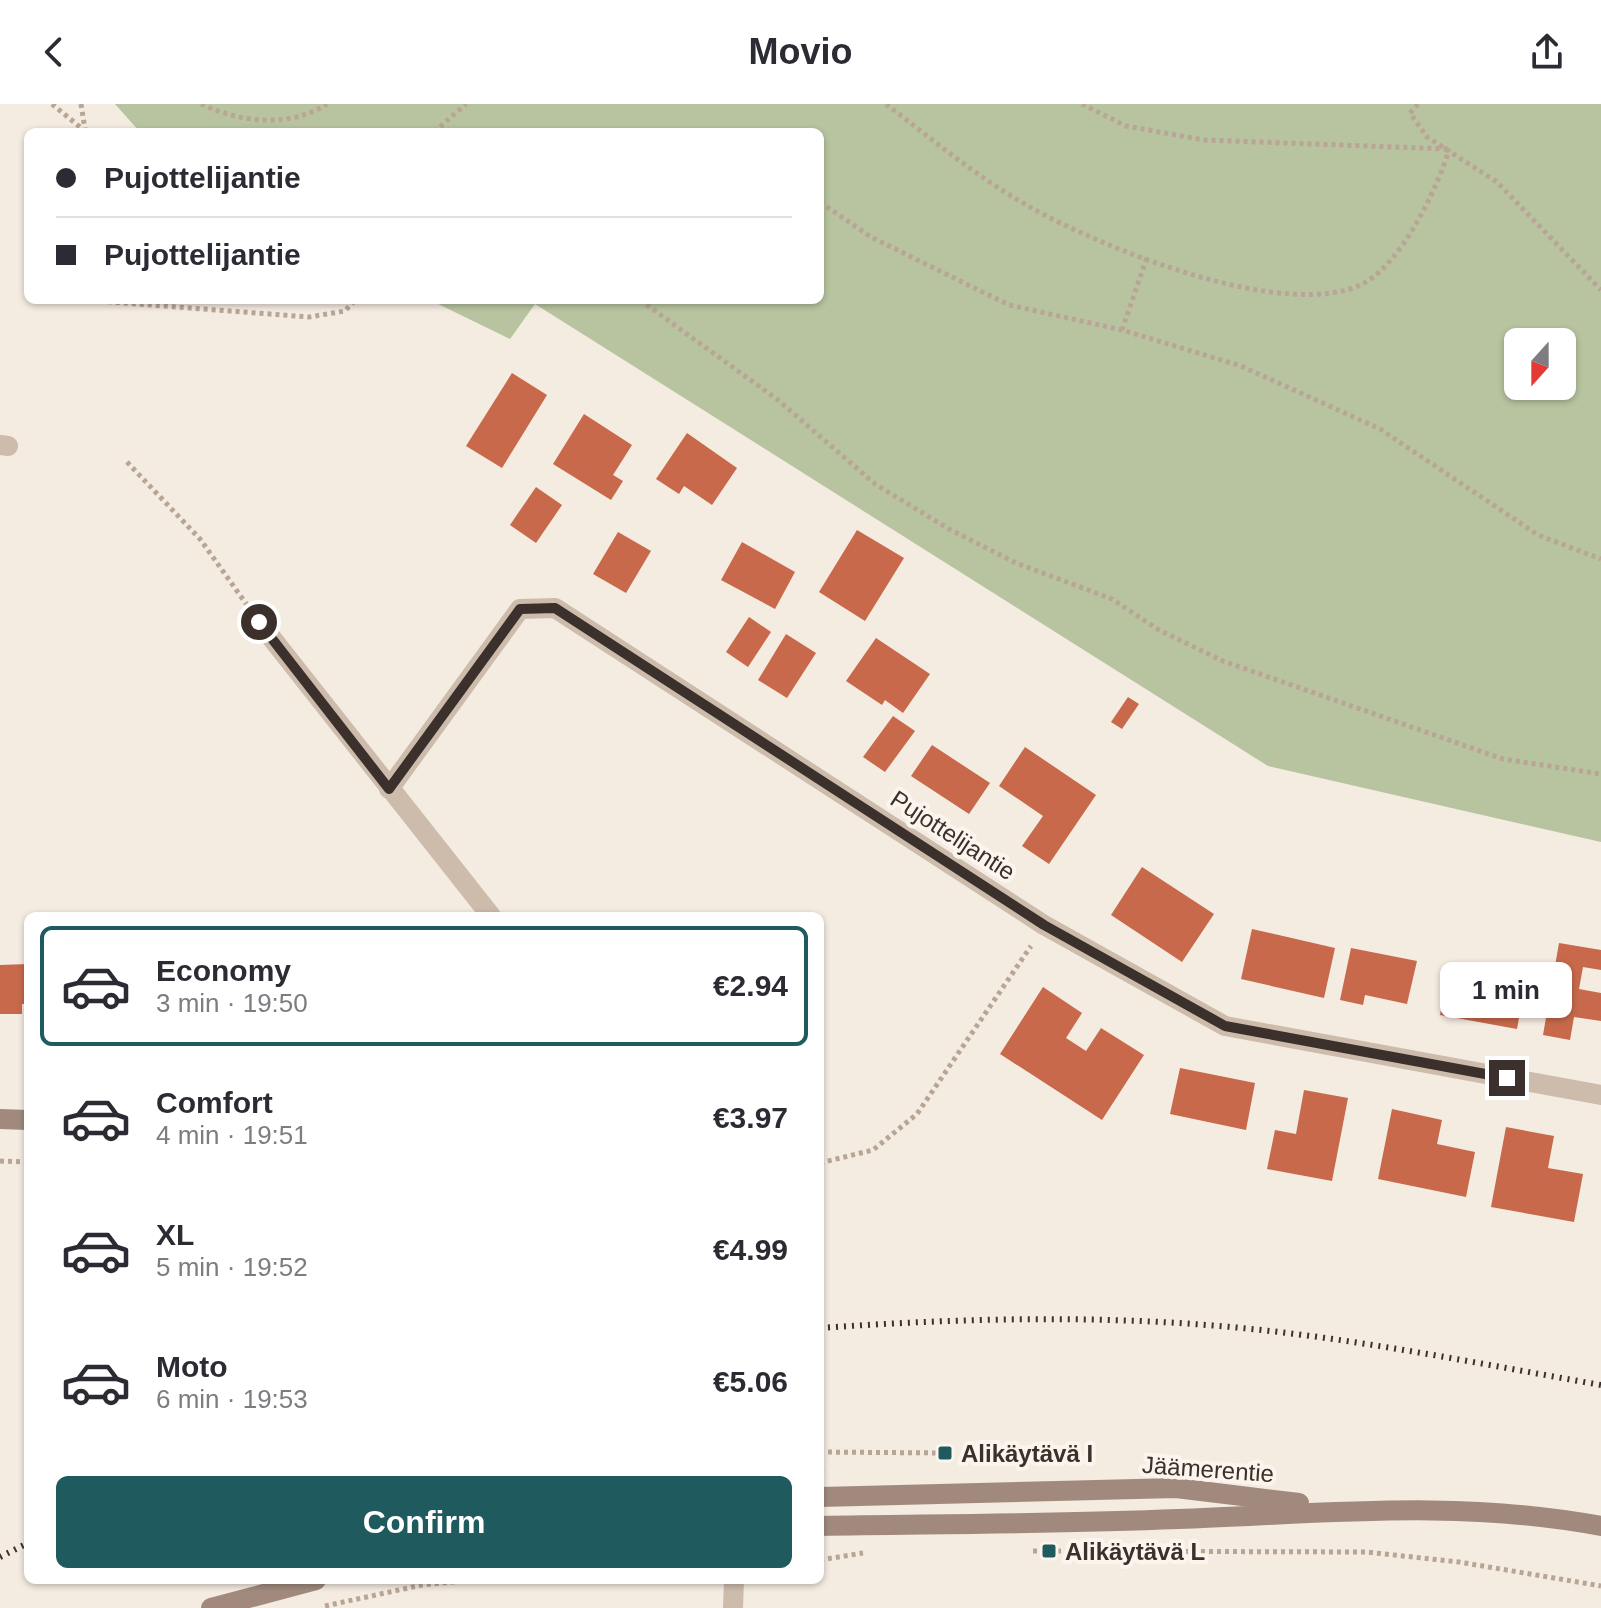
<!DOCTYPE html>
<meta charset="utf-8">
<style>
:root{--surface:#fff;--page:#f2f2f3;--text:#2b2b33;--muted:#7c7c81;--line:#e1e1e2;--accent:#1f5a5e}
body{margin:0;font-family:Arial,sans-serif;background:var(--page);color:var(--text);height:100vh;display:flex;flex-direction:column;font-size:30px;white-space:nowrap}
*{box-sizing:border-box;margin:0}
p{font-size:26px;color:var(--muted)}
.icon{flex:none;width:44px;height:44px;fill:none;stroke:currentColor;stroke-width:2;stroke-linecap:round;stroke-linejoin:round}
.map{position:relative;flex:1;overflow:hidden}
.side{position:absolute;left:24px;top:808px;width:800px;height:672px;display:flex;flex-direction:column;background:var(--surface);border-radius:12px;box-shadow:0 2px 6px #0004}
.side>*{flex:none}
.top-card{position:absolute;left:24px;top:24px;width:800px;height:176px;border-radius:12px;box-shadow:0 2px 6px #0004;display:grid;align-content:center;height:176px;padding:0 32px;background:var(--surface)}
.needle{width:52px;rotate:201deg}
.controls{position:absolute;left:1504px;top:224px;display:grid;gap:16px}
.controls a{display:grid;place-items:center;width:72px;height:72px;border-radius:12px;background:var(--surface);box-shadow:0 2px 6px #0004;font-size:40px}
.end{position:absolute;width:36px;height:36px;margin:-18px;border:10px solid #3b302b;background:#fff;box-shadow:0 0 0 4px #fff}
.from{border-radius:50%}
.bubble{position:absolute;height:56px;border-radius:12px;background:var(--surface);box-shadow:0 2px 6px #0004;font-size:26px;font-weight:700;line-height:56px;text-align:center}
.top-card b{display:flex;align-items:center;gap:28px;height:76px;font-size:30px}
.top-card b+b{border-top:2px solid var(--line)}
.top-card i{width:20px;height:20px;background:var(--text)}
ul{padding:14px 0 0;list-style:none}
li{display:flex;align-items:center;gap:24px;height:120px;margin:0 16px 12px;padding:0 16px;border:4px solid transparent;border-radius:12px}
li div{flex:1}
li b{display:block;font-size:30px}
li em{font-style:normal;font-weight:700}
li.current{border-color:var(--accent)}
li>.icon{width:72px;height:72px;stroke-width:1.5}
.cta{display:flex;gap:16px;margin-top:auto;padding:16px 32px}
.cta a{flex:1;height:92px;border-radius:12px;background:var(--accent);color:#fff;font-size:32px;font-weight:700;line-height:92px;text-align:center}
header{display:flex;justify-content:space-between;align-items:center;height:104px;padding:0 32px;background:var(--surface);font-size:36px;font-weight:700}
.map>svg:first-child{display:block}
.green{fill:#b8c4a0;fill-rule:evenodd}
.building{fill:#c8694b}
.lines{fill:none;stroke-linecap:round;stroke-linejoin:round}
.path{stroke:#b9a596;stroke-width:5;stroke-dasharray:4 4;stroke-linecap:butt}
.street{stroke:#cdbbac;stroke-width:20}
.secondary{stroke:#a18a7d;stroke-width:20}
.rail{stroke:#3b302b;stroke-width:6;stroke-dasharray:2 6;stroke-linecap:butt}
.route{stroke:#3b302b;stroke-width:10}
.poi-dot{fill:#1f5a5e;stroke:#fbf5ee;stroke-width:3}
.labels{text-anchor:middle;dominant-baseline:central;stroke-width:8;stroke-linejoin:round;paint-order:stroke}
.street-label{font-size:24px;fill:#3b302b;stroke:#fbf5ee}
.poi-label{font-size:24px;font-weight:bold;fill:#3b302b;stroke:#fbf5ee;text-anchor:start}
</style>
<header><svg class="icon" aria-label="back" viewBox="0 0 24 24"><path d="M15 5l-7 7 7 7"/></svg>Movio<svg class="icon" aria-label="share" viewBox="0 0 24 24"><path d="M12 15V3M7 8l5-5 5 5M5 13v7h14v-7"/></svg></header>
<div class="map">
<svg width="1601" height="1504" viewBox="0 0 1601 1504">
<rect width="100%" height="100%" fill="#f4ebe1"/>
<path class="green" d="M115 0H1601V738L1268 662 535 200 510 235 430 196H820V28H140ZM1518 238H1562V282H1518Z"/>
<g class="building">
<path d="M512 269 547 291 502 364 466 342Z"/>
<path d="M584 310 632 341 613 371 623 377 611 396 553 360Z"/>
<path d="M687 329 737 364 712 401 684 382 679 390 656 375Z"/>
<path d="M536 383 562 401 536 439 510 421Z"/>
<path d="M857 426 904 454 865 517 819 488Z"/>
<path d="M618 428 651 447 626 489 593 470Z"/>
<path d="M742 438 795 468 775 505 721 476Z"/>
<path d="M749 513 771 528 748 563 726 548Z"/>
<path d="M786 530 816 549 787 594 758 576Z"/>
<path d="M876 534 930 570 903 609 885 596 882 601 846 577Z"/>
<path d="M1128 593 1139 600 1122 625 1111 618Z"/>
<path d="M893 612 915 627 885 668 863 653Z"/>
<path d="M932 641 990 679 969 710 911 672Z"/>
<path d="M1025 643 1096 691 1049 760 1022 742 1043 712 999 682Z"/>
<path d="M1142 763 1214 810 1182 858 1111 811Z"/>
<path d="M1252 825 1335 844 1324 894 1241 875Z"/>
<path d="M1559 839 1601 846V866L1583 863 1579 885 1601 889V917L1574 913 1570 936 1543 931Z"/>
<path d="M1351 844 1417 857 1407 900 1365 891 1363 901 1340 896Z"/>
<path d="M28 860V900H22V910H0V861Z"/>
<path d="M1449 862 1526 876 1517 925 1440 911Z"/>
<path d="M1043 883 1082 909 1066 934 1086 947 1101 924 1144 951 1102 1016 1000 950Z"/>
<path d="M1180 964 1255 979 1246 1026 1170 1010Z"/>
<path d="M1304 986 1348 994 1332 1077 1267 1065 1275 1026 1296 1030Z"/>
<path d="M1392 1005 1442 1016 1437 1040 1475 1048 1466 1093 1378 1075Z"/>
<path d="M1506 1023 1554 1032 1548 1064 1583 1070 1574 1118 1491 1103Z"/>
</g>
<g class="lines">
<g class="path">
<path d="M52 0 86 28"/>
<path d="M81 0 85 25"/>
<path d="M201 0C242 19 289 24 327 0"/>
<path d="M886 0C933 36 978 74 1030 103 1100 143 1290 221 1366 178 1402 157 1438 84 1449 45"/>
<path d="M1082 0 1126 22 1204 36 1449 45"/>
<path d="M1418 0 1410 9 1427 33 1497 78 1601 186"/>
<path d="M434 28 466 0"/>
<path d="M820 98 871 133 1009 201 1122 226 1241 262 1380 325 1538 431 1601 455"/>
<path d="M84 196 309 213 345 207 355 196"/>
<path d="M640 196 778 296 875 380 949 425 1016 459 1112 495 1159 526 1223 557 1503 655 1601 670"/>
<path d="M1122 226 1147 153"/>
<path d="M127 358 200 435 247 501"/>
<path d="M0 1057 28 1058"/>
<path d="M820 1059 873 1046 917 1010 1031 842"/>
<path d="M820 1348 945 1349"/>
<path d="M820 1348 822 1371"/>
<path d="M1033 1447 1366 1448 1459 1458 1601 1482"/>
<path d="M820 1456 863 1449"/>
<path d="M325 1502 422 1481 472 1476"/>
</g>
<g class="street">
<path d="M0 341 8 342"/>
<path d="M259 518 491 812"/>
<path d="M389 685 520 505 555 504 1044 821 1225 922 1601 991"/>
<path d="M733 1504 734 1476"/>
</g>
<g class="secondary">
<path d="M0 1015 28 1016"/>
<path d="M820 1393 1176 1384 1299 1399"/>
<path d="M820 1422C939 1420 1059 1420 1178 1415 1322 1410 1457 1395 1601 1422"/>
<path d="M211 1504 316 1476"/>
</g>
<g class="rail">
<path d="M820 1224C949 1215 1077 1211 1207 1221 1339 1231 1470 1258 1601 1281"/>
<path d="M0 1453 28 1439"/>
</g>
</g>
<g class="lines">
<path class="route" d="M259 518 389 685 520 505 555 504 1044 821 1225 922 1507 974"/>
</g>
<g class="poi-dot">
<rect x="937" y="1341" width="16" height="16" rx="4"/>
<rect x="1041" y="1439" width="16" height="16" rx="4"/>
</g>
<g class="labels">
<g class="street-label">
<text transform="translate(953 731) rotate(33)">Pujottelijantie</text>
<text transform="translate(1208 1365) rotate(4)">Jäämerentie</text>
</g>
<g class="poi-label">
<text x="961" y="1349">Alikäytävä I</text>
<text x="1065" y="1447">Alikäytävä L</text>
</g>
</g>
</svg>
<div class="controls">
<a><svg class="needle" viewBox="-14 -14 28 28"><path d="M0-13l5 13h-10z" fill="#e53935"/><path d="M0 13l5-13h-10z" fill="#7c7c81"/></svg></a>
</div>
<i class="end from" style="left:259px;top:518px"></i>
<i class="end" style="left:1507px;top:974px"></i>
<div class="bubble" style="left:1440px;top:858px;width:132px">1 min</div>
<div class="top-card">
<b><i class="from"></i>Pujottelijantie</b>
<b><i></i>Pujottelijantie</b>
</div>
<section class="side">
<ul>
<li class="current"><svg class="icon" aria-label="car" viewBox="0 0 24 24"><path d="M5 17H2v-5l4-1 3-4h7l3 4 3 1v5h-3M9 17h6M6 11h13"/><circle cx="7" cy="17" r="2"/><circle cx="17" cy="17" r="2"/></svg><div><b>Economy</b><p>3 min · 19:50</p></div><em>€2.94</em></li>
<li><svg class="icon" aria-label="car" viewBox="0 0 24 24"><path d="M5 17H2v-5l4-1 3-4h7l3 4 3 1v5h-3M9 17h6M6 11h13"/><circle cx="7" cy="17" r="2"/><circle cx="17" cy="17" r="2"/></svg><div><b>Comfort</b><p>4 min · 19:51</p></div><em>€3.97</em></li>
<li><svg class="icon" aria-label="car" viewBox="0 0 24 24"><path d="M5 17H2v-5l4-1 3-4h7l3 4 3 1v5h-3M9 17h6M6 11h13"/><circle cx="7" cy="17" r="2"/><circle cx="17" cy="17" r="2"/></svg><div><b>XL</b><p>5 min · 19:52</p></div><em>€4.99</em></li>
<li><svg class="icon" aria-label="car" viewBox="0 0 24 24"><path d="M5 17H2v-5l4-1 3-4h7l3 4 3 1v5h-3M9 17h6M6 11h13"/><circle cx="7" cy="17" r="2"/><circle cx="17" cy="17" r="2"/></svg><div><b>Moto</b><p>6 min · 19:53</p></div><em>€5.06</em></li>
</ul>
<div class="cta"><a>Confirm</a></div>
</section>
</div>
